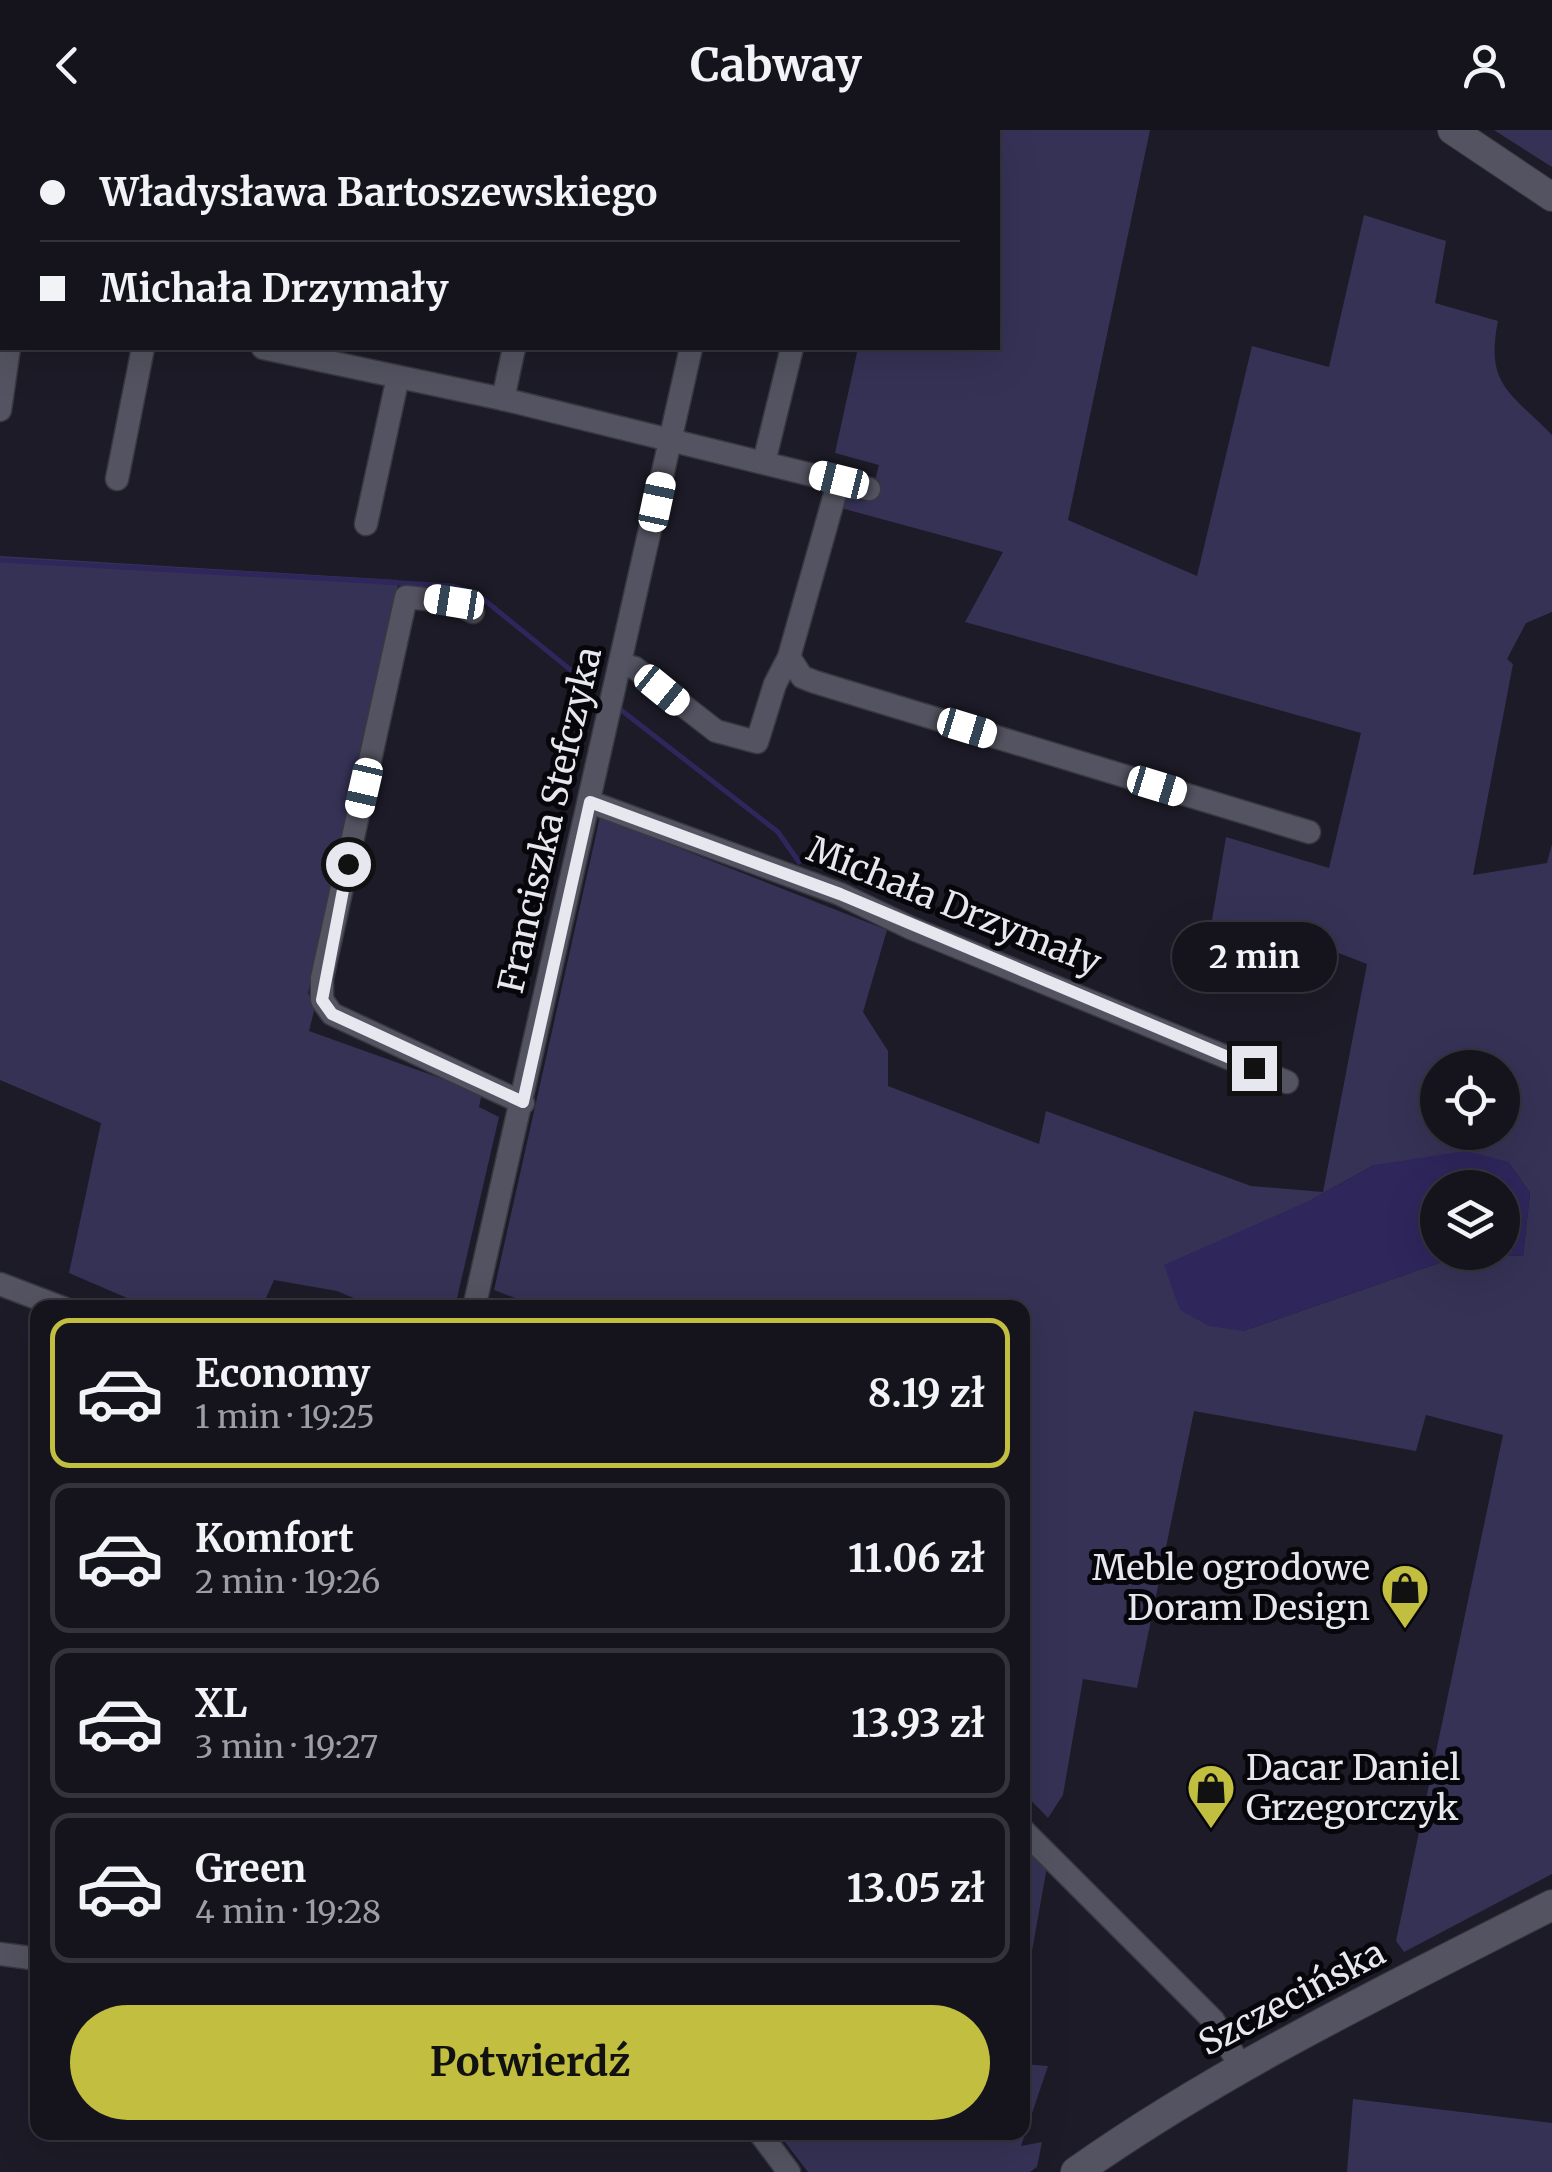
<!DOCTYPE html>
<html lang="pl">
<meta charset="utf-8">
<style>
:root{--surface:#15141d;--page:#1e1d26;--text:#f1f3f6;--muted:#9d9ea4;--line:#34333b;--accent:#c1be40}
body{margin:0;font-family:Merriweather,serif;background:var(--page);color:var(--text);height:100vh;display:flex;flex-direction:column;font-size:38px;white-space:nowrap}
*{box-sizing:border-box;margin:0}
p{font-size:32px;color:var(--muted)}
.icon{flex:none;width:55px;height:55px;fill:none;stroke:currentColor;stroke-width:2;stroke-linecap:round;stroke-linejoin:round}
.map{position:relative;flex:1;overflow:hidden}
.panel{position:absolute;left:30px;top:1170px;width:1000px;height:840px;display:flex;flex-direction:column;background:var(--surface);border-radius:20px;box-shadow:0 10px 40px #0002,0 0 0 2px var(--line)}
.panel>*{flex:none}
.hud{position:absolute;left:0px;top:0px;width:1000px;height:220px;box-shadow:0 10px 40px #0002,0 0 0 2px var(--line);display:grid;align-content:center;height:220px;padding:0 40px;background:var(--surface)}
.controls{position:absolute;left:1420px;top:920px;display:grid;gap:20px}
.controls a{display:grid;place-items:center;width:100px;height:100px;border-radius:50%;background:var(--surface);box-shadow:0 10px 40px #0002,0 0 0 2px var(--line);font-size:50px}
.end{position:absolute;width:45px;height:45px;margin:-22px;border:12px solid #e7e7f0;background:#111;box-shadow:0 0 0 5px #111}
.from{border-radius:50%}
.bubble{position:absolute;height:70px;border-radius:35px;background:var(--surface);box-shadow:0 10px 40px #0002,0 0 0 2px var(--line);font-size:32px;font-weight:700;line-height:70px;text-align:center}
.car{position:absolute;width:30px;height:60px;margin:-30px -15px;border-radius:12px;box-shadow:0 0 8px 2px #0007;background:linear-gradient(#fff 24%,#345 0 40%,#fff 0 76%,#345 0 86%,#fff 0)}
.hud b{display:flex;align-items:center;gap:35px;height:95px;font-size:38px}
.hud b+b{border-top:2px solid var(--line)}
.hud i{width:25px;height:25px;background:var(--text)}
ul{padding:18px 0 0;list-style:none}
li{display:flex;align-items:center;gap:30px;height:150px;margin:0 20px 15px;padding:0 20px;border:5px solid var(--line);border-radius:20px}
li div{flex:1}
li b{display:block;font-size:38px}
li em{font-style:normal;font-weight:700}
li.selected{border-color:var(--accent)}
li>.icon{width:90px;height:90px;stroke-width:1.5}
.primary-button{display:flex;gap:20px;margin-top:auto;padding:20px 40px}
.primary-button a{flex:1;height:115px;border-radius:60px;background:var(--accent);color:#111;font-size:40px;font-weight:700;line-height:115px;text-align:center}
header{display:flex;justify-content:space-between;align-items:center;height:130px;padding:0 40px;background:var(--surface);font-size:45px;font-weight:700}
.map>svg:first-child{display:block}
.green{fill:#363256;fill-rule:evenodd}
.water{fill:#2f265c;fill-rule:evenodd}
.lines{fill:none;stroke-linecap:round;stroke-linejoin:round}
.stream{stroke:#2f265c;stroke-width:5}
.minor-casing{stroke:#383840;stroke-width:25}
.tertiary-casing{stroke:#383840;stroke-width:30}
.secondary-casing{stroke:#383840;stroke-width:32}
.minor{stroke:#545361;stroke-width:22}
.tertiary{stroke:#545361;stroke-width:28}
.secondary{stroke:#545361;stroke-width:30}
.route{stroke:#e7e7f0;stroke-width:12}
.labels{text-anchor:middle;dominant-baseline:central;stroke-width:10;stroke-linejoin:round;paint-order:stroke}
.street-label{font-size:35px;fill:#e7e7f0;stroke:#07060b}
.poi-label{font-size:35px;fill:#e7e7f0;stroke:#07060b;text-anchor:end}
</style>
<header><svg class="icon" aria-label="back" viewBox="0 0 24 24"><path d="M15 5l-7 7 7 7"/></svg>Cabway<svg class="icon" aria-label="person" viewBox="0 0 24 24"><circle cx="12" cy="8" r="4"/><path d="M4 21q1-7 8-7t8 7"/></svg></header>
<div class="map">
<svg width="1552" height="2042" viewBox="0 0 1552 2042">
<rect width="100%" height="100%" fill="#1c1b27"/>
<g class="green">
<path d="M908 0H1150L1068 390 1197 446 1252 216 1329 237 1364 85 1446 111 1435 173 1498 191C1485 255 1510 262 1552 305V482L1526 493 1507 529 1513 534 1473 745 1547 733 1552 714V1744L1404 1822 1396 1811 1503 1305 1426 1285 1416 1321 1194 1281 1137 1558 1083 1549 1063 1665 1048 1688 1023 1662 1022 1178H541L494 1160 600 687 887 800 863 882 888 921V956L1039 1014 1046 981 1251 1056 1323 1062 1367 834 1336 822 1212 790 1226 707 1329 738 1361 603 965 492 1003 422 841 378 847 366H871L879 335 835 323 858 218H998V2ZM1438 938H1502V1002H1438ZM1508 1032 1530 1063 1523 1126 1468 1123 1243 1201 1311 1070 1374 1035Z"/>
<path d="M1494 0H1552V37Z"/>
<path d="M0 426 399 450 308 863 315 877 309 901 482 963 479 977 499 987 455 1177H375L337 1161 274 1150 262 1177H148L69 1143 101 993 0 950Z"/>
<path d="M1023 1712 1047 1737 1023 1871Z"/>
<path d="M1023 1934 1048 1936 1021 2016 1042 2012 1037 2037 1030 2042H808L778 2003 1022 2002Z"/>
<path d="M1353 1969 1552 1993V2042H1347Z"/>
</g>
<path class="water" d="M1467 1021 1508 1032 1530 1063 1523 1126 1468 1123 1243 1201 1209 1196 1180 1180 1164 1135 1311 1070 1374 1035ZM1438 1058H1502V1122H1438Z"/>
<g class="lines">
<g class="stream">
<path d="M0 430 453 456 477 464 588 554"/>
<path d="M621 580 778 702 799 732"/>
</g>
<g class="minor-casing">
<g id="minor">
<path d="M50 2V0"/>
<path d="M314 2V0"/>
<path d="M560 2V0"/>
<path d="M739 2 740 0"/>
<path d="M843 2 844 0"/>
<path d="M0 140H2"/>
<path d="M263 218 503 269 869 359"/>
<path d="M503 269 514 218"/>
<path d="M0 280 9 218"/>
<path d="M764 332 792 218"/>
<path d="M117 349 143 218"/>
<path d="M366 394 398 247"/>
<path d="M473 482 455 472 406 467 322 848V870L332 884 523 973"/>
<path d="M789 527 802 547 815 552 1309 702"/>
<path d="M621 534 635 538 716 601 757 612 775 554 789 527 839 350"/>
<path d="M590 672 840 764 911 798 1287 952"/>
<path d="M0 1154 63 1178"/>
<path d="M474 1178 691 218"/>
<path d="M1022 1699 1213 1890 1241 1937"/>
<path d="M0 1824 38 1829"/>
<path d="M759 2002 789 2042"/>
</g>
</g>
<g class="tertiary-casing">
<path id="tertiary" d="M1452 0 1552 67"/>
</g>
<g class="secondary-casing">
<path id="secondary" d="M1076 2042C1225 1937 1390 1858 1552 1775"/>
</g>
<use href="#minor" class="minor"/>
<use href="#tertiary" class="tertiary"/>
<use href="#secondary" class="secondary"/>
</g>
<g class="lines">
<path class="route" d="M348 734 322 870 332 884 523 972 590 672 840 764 1254 938"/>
</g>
<defs>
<g id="shop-pin" transform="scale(2.5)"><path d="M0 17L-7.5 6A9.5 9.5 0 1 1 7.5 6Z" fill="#c1be40" stroke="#07060b"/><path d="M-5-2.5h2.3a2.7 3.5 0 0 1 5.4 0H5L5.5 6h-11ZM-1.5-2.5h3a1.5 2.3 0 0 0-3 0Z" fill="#111"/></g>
</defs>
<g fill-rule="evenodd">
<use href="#shop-pin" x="1405" y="1458"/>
<use href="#shop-pin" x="1211" y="1658"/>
</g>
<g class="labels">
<g class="street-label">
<text transform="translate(550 690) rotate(-77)">Franciszka Stefczyka</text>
<text transform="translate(954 776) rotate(22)">Michała Drzymały</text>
<text transform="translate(1292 1868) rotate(-28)">Szczecińska</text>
</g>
<g class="poi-label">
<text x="1370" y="1438">Meble ogrodowe<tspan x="1370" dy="40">Doram Design</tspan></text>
<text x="1246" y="1638" text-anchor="start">Dacar Daniel<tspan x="1246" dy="40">Grzegorczyk</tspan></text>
</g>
</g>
</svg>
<div class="controls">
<a><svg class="icon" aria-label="locate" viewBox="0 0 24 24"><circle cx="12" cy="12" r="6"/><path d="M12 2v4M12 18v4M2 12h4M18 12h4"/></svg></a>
<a><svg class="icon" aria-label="layers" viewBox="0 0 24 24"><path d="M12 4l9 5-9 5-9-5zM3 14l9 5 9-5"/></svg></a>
</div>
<i class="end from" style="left:348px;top:734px"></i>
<i class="end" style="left:1254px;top:938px"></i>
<div class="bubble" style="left:1172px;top:792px;width:165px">2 min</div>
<i class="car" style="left:839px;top:350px;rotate:284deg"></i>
<i class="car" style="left:657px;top:372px;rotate:12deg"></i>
<i class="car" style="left:454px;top:472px;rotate:279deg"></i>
<i class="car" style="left:662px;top:560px;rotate:129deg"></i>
<i class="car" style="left:967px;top:598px;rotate:107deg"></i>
<i class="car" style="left:1157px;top:656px;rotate:107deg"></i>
<i class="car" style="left:364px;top:658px;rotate:193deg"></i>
<div class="hud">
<b><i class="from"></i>Władysława Bartoszewskiego</b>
<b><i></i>Michała Drzymały</b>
</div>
<section class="panel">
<ul>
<li class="selected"><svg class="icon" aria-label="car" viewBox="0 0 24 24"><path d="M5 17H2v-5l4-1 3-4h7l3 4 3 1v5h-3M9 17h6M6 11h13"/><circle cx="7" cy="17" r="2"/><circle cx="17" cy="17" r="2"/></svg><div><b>Economy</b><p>1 min · 19:25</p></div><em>8.19 zł</em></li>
<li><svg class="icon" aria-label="car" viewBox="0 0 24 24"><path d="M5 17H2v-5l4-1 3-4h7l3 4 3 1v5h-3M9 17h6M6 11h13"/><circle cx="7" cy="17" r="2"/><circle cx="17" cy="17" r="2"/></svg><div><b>Komfort</b><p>2 min · 19:26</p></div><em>11.06 zł</em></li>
<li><svg class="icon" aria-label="car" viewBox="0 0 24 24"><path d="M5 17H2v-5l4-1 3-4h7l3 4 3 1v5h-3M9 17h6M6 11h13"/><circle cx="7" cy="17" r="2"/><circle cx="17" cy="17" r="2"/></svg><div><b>XL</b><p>3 min · 19:27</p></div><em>13.93 zł</em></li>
<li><svg class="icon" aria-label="car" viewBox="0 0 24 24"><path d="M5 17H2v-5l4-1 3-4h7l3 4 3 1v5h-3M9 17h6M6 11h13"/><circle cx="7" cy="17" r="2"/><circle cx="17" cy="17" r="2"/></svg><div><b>Green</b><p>4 min · 19:28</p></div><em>13.05 zł</em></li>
</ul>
<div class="primary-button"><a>Potwierdź</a></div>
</section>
</div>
